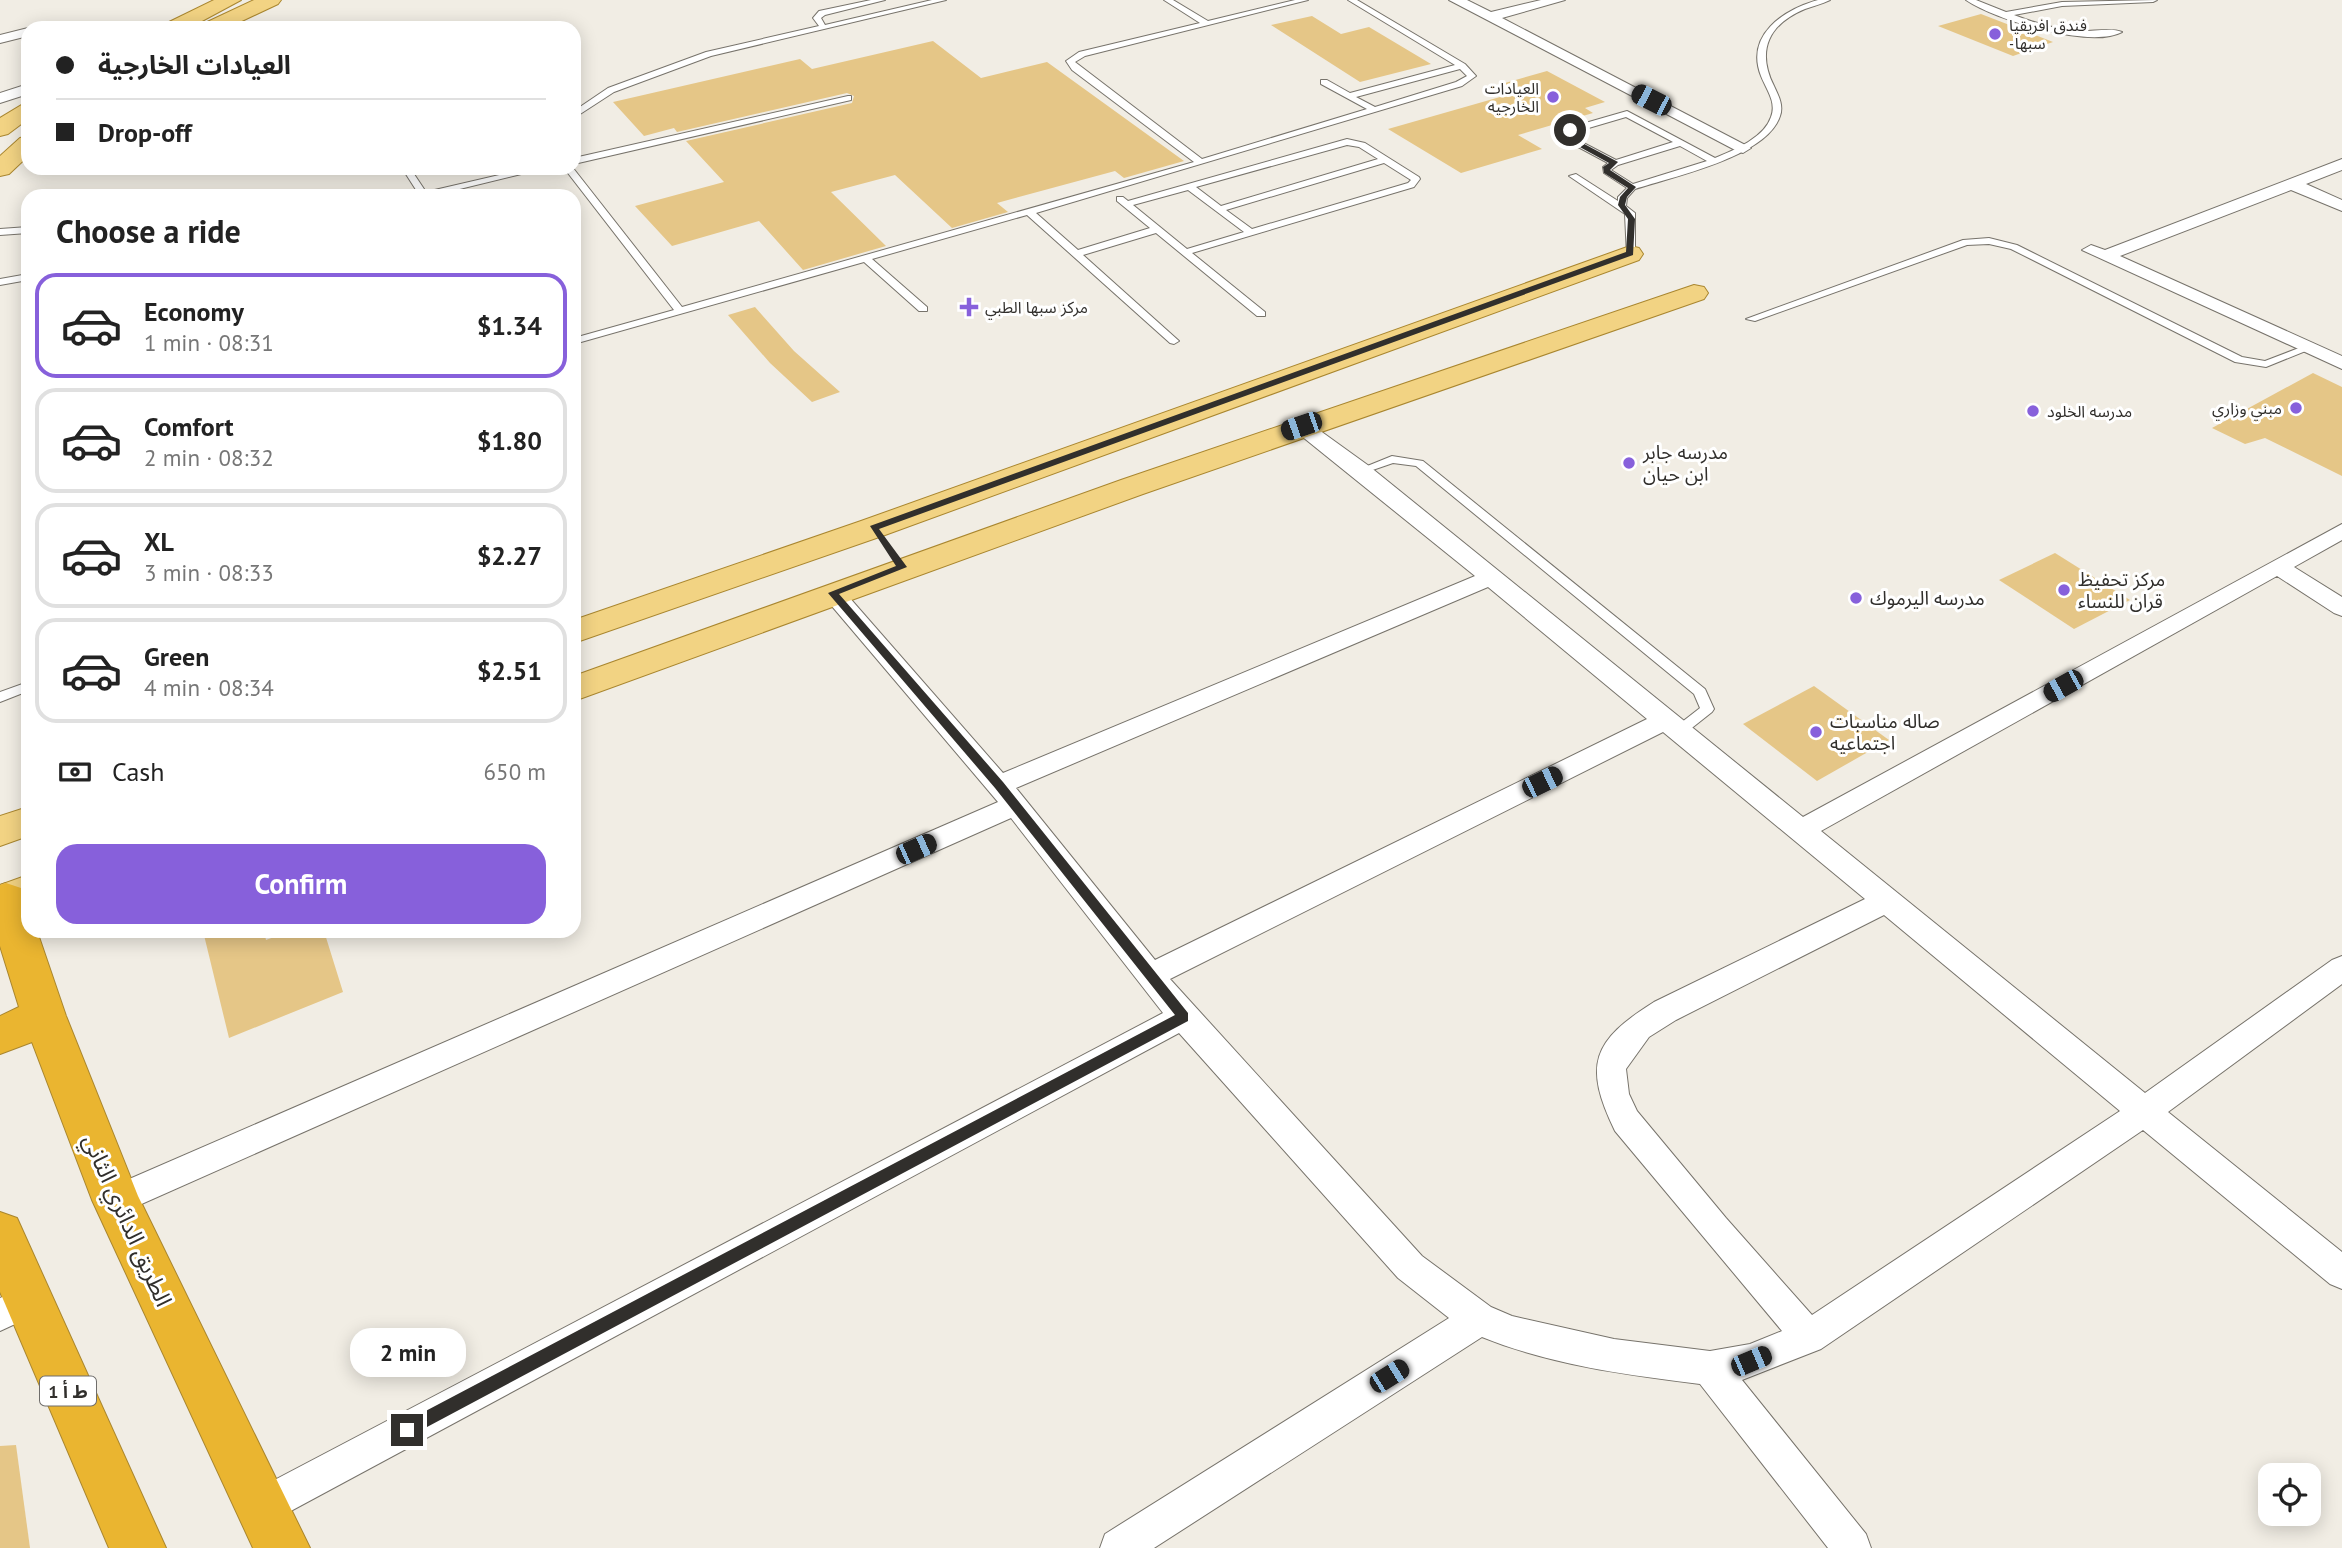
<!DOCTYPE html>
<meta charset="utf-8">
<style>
:root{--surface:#fff;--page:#f6f6f6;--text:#222;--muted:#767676;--line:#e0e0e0;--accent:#8760db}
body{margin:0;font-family:"PT Sans","Noto Sans Arabic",sans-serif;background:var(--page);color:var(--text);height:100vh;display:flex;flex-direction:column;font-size:26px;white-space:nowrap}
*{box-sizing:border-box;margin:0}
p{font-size:23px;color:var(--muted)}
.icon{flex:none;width:38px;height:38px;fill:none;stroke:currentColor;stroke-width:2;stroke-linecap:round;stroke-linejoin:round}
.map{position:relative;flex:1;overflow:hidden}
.sheet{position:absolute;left:21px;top:189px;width:560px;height:749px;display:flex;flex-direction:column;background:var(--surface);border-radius:21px;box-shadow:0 4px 18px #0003}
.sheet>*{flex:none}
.hud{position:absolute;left:21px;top:21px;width:560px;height:154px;border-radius:21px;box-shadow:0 4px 18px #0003;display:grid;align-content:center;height:154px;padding:0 35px;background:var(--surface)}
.buttons{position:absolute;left:2258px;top:1463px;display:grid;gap:14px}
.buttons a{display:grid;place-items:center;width:63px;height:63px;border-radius:14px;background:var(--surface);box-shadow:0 4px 18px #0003;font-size:35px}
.end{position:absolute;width:32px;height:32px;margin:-16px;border:9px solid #312f2c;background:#fff;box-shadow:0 0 0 4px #fff}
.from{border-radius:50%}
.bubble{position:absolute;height:49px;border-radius:21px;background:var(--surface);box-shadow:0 4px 18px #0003;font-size:23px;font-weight:800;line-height:49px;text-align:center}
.car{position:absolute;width:21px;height:42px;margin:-21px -10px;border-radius:9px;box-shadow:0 0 5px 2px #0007;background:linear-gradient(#222 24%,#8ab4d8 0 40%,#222 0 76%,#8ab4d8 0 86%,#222 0)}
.hud b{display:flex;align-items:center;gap:24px;height:66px;font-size:26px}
.hud b+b{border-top:2px solid var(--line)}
.hud i{width:18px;height:18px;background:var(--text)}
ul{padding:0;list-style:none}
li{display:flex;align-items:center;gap:21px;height:105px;margin:0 14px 10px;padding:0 21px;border:4px solid var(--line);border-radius:21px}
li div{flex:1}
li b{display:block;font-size:26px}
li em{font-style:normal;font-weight:800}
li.selected{border-color:var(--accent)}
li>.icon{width:63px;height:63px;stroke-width:1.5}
h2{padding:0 35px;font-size:32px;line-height:84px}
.pay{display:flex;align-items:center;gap:18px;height:77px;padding:0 35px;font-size:26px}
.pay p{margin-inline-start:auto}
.cta{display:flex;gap:14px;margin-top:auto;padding:14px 35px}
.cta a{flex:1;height:80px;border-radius:21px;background:var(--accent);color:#fff;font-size:28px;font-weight:800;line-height:80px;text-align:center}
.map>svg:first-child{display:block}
.building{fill:#e5c687}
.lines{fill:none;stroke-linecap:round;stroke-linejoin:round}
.lane-casing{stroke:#77736b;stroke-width:2}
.street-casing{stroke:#77736b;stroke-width:2}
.primary-casing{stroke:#a9862f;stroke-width:2}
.highway-casing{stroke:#a9862f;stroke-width:2}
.lane{fill:#fff;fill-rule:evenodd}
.street{fill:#fff;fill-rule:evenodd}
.primary{fill:#f2d383;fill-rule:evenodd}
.highway{fill:#eab530;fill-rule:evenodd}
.route{fill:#312f2c}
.poi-dot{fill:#8760db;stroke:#fff;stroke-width:2.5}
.labels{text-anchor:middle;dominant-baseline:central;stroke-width:6;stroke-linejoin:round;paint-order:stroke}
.far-poi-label{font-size:16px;fill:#312f2c;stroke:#fff;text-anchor:start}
.shield{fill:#fff;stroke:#6f6d6b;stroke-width:2}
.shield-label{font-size:18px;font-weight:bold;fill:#312f2c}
.poi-label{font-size:19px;fill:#312f2c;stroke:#fff;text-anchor:start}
.near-street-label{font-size:23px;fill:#312f2c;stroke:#fff}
</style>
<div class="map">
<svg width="2342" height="1548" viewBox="0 0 2342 1548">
<rect width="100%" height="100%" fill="#f1ede4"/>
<g class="building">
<path d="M1981 14 2053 42 2013 56 1938 26Z"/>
<path d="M1312 16 1341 34 1369 27 1431 64 1360 82 1271 25Z"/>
<path d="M933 41 981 78 1047 62 1184 161 1124 178 1115 171 997 203 1008 212 952 228 895 175 831 192 886 246 803 270 759 221 672 246 635 206 724 182 686 141 852 103 854 96 847 93 677 132 674 128 644 136 613 102 800 59 812 69Z"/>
<path d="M1547 71 1605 102 1585 108 1593 113 1518 135 1542 149 1461 173 1388 129 1507 95 1491 87Z"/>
<path d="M755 307 794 351 840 392 812 402 770 363 728 315Z"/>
<path d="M2313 373 2342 387V476L2265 438 2245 444 2212 428Z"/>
<path d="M2055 553 2130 600 2074 629 1999 580Z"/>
<path d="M1814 686 1889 740 1817 781 1743 724Z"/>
<path d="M203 931H264L266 940 290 931H324L343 992 229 1038Z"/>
<path d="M16 1445 30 1548H0V1446Z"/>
</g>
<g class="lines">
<g class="lane-casing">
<g id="lane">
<path d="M871 0H885L825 15 821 18 825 25 932 0H946L711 56 614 92 574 118V111L608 88 706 52 819 26 813 18 819 11Z"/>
<path d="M1164 0H1173L1208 21 1295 0H1308L1085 56 1075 62 1202 159 1367 109 1321 84V80H1327L1350 93 1455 65 1348 0H1357L1465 64 1476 76 1462 86 1036 213 1078 250 1150 228 1117 201V197H1123L1128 201 1347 139 1365 143 1419 177 1420 179 1414 187 1192 253 1265 312V316H1257L1156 233 1083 255 1179 341 1174 344 1170 343 1027 215 872 259 927 307V311H919L864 262 574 344V338L674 310 564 168H573L682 307 1194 162 1072 70 1066 61 1079 52 1200 23ZM1460 69 1467 76 1456 82 1375 107 1356 97ZM1347 145 1359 147 1378 159 1221 206 1196 187ZM1384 163 1411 180 1408 183 1252 229 1226 210ZM1188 190 1244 232 1187 249 1133 205Z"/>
<path d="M1818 0H1830C1822 4 1813 6 1805 9 1769 24 1756 50 1774 86 1778 95 1784 105 1780 116 1767 157 1672 177 1635 189L1627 198 1626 206 1635 213V254L1627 256 1625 214 1569 176 1576 174 1618 201V197L1627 188 1604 173 1603 167 1608 163 1567 141 1568 128 1627 111 1715 158C1734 150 1764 138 1771 117 1777 102 1766 89 1761 76 1745 35 1783 10 1818 0ZM1626 117 1673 142 1616 160 1574 138 1575 132ZM1680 146 1707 161 1633 184 1611 170 1618 165Z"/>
<path d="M1966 0H1976L2006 12 2062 2 2157 0 2153 2 2062 6 2014 15C2035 23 2056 30 2078 31 2091 32 2111 27 2122 32 2090 49 1995 20 1966 0Z"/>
<path d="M848 96H851V100L574 164V158Z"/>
<path d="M402 168H410L426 192 530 168H546L431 196H414L418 193Z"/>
<path d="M28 227V233L0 235V229Z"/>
<path d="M1989 238 2017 245 2242 357 2265 361 2304 346 2308 345 2313 348 2266 367 2235 362 2011 249 1989 244 1967 245 1755 321 1746 319 1963 240Z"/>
<path d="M28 274V280L0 285V279Z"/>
<path d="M1392 456 1423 461 1705 689 1714 709 1712 712 1683 735H1673L1671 732 1673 729 1700 708 1694 694 1416 466 1393 463 1361 474 1355 471Z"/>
<path d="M28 682V691L0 702V692Z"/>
</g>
</g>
<g class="street-casing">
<g id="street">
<path d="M1449 0H1467L1491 12 1541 0H1565L1502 18 1751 148 1743 153 1737 151Z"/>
<path d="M28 28V36L0 43V35Z"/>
<path d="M28 84V94L0 103V93Z"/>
<path d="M2342 159V170L2306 184 2342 200V211L2291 190 2120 256 2342 356V369L2082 250 2091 245 2105 250Z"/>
<path d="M1301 420 1308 422 1369 466 1803 817 2342 524V540L2294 567 2342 597V616L2334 613 2277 576 1821 831 2145 1093 2332 960 2342 956V984L2168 1112 2342 1252V1289L2330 1284 2143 1130 1821 1349 1742 1380 1866 1534 1871 1548H1828L1700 1384C1627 1375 1551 1365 1482 1337L1154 1548H1100L1105 1534 1449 1318 1398 1278 1179 1033 274 1520 261 1526 248 1520 242 1507 248 1494 1163 1013 1011 818 128 1210 116 1215 104 1210 99 1200 104 1190 998 802 825 598 821 593 825 588H841L1003 773 1475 576 1294 430 1291 426ZM1488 587 1647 719 1155 960 1016 788ZM1663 732 1865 899 1654 1002C1592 1041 1583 1065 1615 1131L1782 1331 1750 1344 1710 1351 1614 1339 1512 1316 1491 1307 1422 1256 1170 979ZM1884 915 2120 1111 1812 1315 1726 1218 1637 1111 1629 1094 1626 1069 1649 1037 1676 1020Z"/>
<path d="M29 1285 41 1290 46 1301 41 1312 0 1331V1298Z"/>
</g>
</g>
<g class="primary-casing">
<g id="primary">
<path d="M214 0H241L189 28H161L165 24Z"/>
<path d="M254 0H281L278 4 227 28H199L203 24Z"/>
<path d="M28 101V119L8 134 0 136V118Z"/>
<path d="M28 136V156L9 174 0 176V156L20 138Z"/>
<path d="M1630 246 1639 248 1643 254 1639 260 885 535 574 643V620L861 521Z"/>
<path d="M1694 285 1704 287 1708 293 1704 299 1143 494 574 701V676L1121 480Z"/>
<path d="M28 807V836L0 846V816Z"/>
<path d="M28 875V907L0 917V885Z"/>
</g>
</g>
<g class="highway-casing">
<g id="highway">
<path d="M6 883 21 888 28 903V931H37L66 1016 138 1196 310 1548H253L92 1200 32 1042 0 1054V1016L19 1007 0 946V885Z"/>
<path d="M0 1212 17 1218 166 1548H109L0 1292Z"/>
</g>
</g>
<use href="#lane" class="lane"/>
<use href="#street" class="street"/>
<use href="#primary" class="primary"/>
<use href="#highway" class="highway"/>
</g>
<path class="route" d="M1573 128V138L1618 162 1610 170 1636 187 1627 197 1625 205 1635 219 1633 255 879 529 907 567 839 594 1003 782 1188 1013V1021L412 1435H401V1424L1175 1015 995 788 828 593 896 566 870 526 1626 252 1628 219 1618 205 1620 197 1628 188 1604 173 1603 167 1609 163 1567 140V130Z"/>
<g class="poi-dot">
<circle cx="1995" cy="34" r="7"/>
<circle cx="1553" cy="97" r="7"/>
<path d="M965.5 296.5h7v7h7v7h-7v7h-7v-7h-7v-7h7z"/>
<circle cx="2296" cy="408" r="7"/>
<circle cx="2033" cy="411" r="7"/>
<circle cx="1629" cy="463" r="7"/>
<circle cx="2064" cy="590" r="7"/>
<circle cx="1856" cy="598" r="7"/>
<circle cx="1816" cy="732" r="7"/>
</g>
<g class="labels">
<g class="far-poi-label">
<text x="2009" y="25">فندق افريقيا<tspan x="2009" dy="18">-سبها</tspan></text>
<text x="1539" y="88" text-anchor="end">العيادات<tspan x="1539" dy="18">الخارجيه</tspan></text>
<text x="985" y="307">مركز سبها الطبي</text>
<text x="2282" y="408" text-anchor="end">مبني وزاري</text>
<text x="2047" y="411">مدرسه الخلود</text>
</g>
<rect class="shield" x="40" y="1376.5" width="56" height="29" rx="5"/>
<g class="shield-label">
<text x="68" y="1391">ط أ 1</text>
</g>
<g class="poi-label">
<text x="1643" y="452">مدرسه جابر<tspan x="1643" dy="22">ابن حيان</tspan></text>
<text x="2078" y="579">مركز تحفيظ<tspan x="2078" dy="22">قران للنساء</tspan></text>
<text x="1870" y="598">مدرسه اليرموك</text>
<text x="1830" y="721">صاله مناسبات<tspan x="1830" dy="22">اجتماعيه</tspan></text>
</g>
<g class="near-street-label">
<text transform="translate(128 1220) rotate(66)">الطريق الدائري الثاني</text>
</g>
</g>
</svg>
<div class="buttons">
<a><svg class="icon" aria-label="locate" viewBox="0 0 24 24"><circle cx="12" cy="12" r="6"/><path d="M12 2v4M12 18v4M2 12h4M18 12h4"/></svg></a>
</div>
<i class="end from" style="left:1570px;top:130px"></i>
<i class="end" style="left:407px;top:1430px"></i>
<div class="bubble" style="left:350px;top:1328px;width:116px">2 min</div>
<i class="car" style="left:1651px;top:100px;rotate:297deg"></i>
<i class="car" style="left:1301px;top:426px;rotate:251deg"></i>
<i class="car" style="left:2063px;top:686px;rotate:241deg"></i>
<i class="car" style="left:1542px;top:782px;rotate:64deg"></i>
<i class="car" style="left:916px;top:849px;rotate:66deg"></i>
<i class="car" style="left:1751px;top:1361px;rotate:67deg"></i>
<i class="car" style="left:1389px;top:1376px;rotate:58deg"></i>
<div class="hud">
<b><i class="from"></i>العيادات الخارجية</b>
<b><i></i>Drop-off</b>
</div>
<section class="sheet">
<h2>Choose a ride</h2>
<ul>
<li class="selected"><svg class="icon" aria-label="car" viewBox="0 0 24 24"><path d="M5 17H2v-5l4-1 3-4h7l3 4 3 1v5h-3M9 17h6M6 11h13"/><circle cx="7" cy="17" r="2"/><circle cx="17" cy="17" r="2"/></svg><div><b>Economy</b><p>1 min · 08:31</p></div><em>$1.34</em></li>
<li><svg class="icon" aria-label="car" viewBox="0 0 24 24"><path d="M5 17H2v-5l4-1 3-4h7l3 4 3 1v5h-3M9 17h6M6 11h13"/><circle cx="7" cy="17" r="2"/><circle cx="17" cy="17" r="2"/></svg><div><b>Comfort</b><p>2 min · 08:32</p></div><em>$1.80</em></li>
<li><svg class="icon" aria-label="car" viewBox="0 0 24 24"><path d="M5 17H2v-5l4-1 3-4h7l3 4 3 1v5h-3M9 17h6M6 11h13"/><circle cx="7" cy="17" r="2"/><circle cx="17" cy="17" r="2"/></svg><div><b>XL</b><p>3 min · 08:33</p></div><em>$2.27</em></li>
<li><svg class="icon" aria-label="car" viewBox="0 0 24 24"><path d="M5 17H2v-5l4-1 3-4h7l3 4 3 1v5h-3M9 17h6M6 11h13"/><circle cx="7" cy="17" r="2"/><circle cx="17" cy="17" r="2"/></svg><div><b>Green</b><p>4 min · 08:34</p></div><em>$2.51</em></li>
</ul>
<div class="pay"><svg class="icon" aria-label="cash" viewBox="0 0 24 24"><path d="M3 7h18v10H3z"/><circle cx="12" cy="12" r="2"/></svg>Cash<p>650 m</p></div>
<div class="cta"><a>Confirm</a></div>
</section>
</div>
